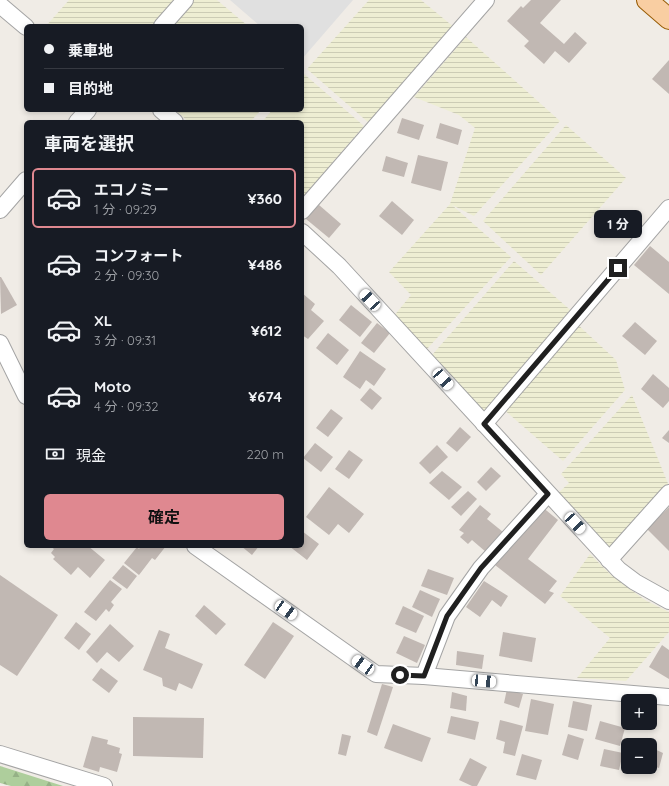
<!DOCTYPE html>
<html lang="ja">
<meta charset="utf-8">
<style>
:root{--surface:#171b24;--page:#20242c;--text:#f1f3f6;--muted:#9ea1a6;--line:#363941;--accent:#df8890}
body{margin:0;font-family:Quicksand,"Noto Sans JP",sans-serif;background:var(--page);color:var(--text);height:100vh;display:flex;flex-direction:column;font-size:15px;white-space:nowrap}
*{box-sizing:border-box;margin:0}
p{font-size:13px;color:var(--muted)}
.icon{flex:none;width:22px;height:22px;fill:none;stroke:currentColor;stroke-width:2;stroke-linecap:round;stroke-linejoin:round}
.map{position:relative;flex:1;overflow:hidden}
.panel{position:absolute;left:24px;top:120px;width:280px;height:428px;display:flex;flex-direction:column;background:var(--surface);border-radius:6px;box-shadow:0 2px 6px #0003}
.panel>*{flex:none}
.banner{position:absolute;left:24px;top:24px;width:280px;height:88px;border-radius:6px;box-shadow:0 2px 6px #0003;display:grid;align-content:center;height:88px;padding:0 20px;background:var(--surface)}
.buttons{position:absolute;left:621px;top:694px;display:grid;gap:8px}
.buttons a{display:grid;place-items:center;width:36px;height:36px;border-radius:6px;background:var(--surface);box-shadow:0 2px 6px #0003;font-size:20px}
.end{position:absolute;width:18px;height:18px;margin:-9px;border:5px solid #202020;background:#fff;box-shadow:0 0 0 2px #fff}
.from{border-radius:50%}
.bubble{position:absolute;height:28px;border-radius:6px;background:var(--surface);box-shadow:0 2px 6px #0003;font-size:13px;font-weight:700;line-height:28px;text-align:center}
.car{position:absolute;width:12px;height:24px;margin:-12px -6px;border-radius:5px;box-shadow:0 0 3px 1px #0007;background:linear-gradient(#fff 24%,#345 0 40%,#fff 0 76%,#345 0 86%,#fff 0)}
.banner b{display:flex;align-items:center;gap:14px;height:38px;font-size:15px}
.banner b+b{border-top:1px solid var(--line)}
.banner i{width:10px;height:10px;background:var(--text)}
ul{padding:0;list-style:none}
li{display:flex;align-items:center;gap:12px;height:60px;margin:0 8px 6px;padding:0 12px;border:2px solid transparent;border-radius:6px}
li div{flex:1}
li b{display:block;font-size:15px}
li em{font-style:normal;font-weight:700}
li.active{border-color:var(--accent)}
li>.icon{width:36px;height:36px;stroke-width:1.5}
h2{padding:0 20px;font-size:18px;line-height:48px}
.pay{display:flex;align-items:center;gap:10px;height:44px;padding:0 20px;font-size:15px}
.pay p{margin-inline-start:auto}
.primary-button{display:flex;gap:8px;margin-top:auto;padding:8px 20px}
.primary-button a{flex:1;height:46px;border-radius:6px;background:var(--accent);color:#111;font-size:16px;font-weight:700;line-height:46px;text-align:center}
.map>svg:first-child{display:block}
.farmland{fill:url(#farmland-rules)}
.forest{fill:url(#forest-firs)}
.parking{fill:#e0e0e0}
.building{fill:#c1b8b3}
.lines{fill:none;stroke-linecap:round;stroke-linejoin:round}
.minor-casing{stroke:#a4a4a4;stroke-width:18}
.major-casing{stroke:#975c05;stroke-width:22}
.minor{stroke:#fff;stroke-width:16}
.major{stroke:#f9cea2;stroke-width:20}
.route{stroke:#202020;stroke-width:5}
</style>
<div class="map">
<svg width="669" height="786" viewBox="0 0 669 786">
<defs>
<pattern id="farmland-rules" width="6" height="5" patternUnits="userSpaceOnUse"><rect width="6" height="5" fill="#eeeed3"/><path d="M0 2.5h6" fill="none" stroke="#ccccb5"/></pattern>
<pattern id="forest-firs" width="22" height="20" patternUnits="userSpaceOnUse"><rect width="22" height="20" fill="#aece9c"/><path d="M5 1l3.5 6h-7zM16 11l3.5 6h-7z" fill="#95b186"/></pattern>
</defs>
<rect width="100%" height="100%" fill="#f0ece6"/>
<g class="farmland">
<path d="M69 0H178L156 26H46Z"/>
<path d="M194 0H217L248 26H173Z"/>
<path d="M369 0H421L455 28 370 124 307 69Z"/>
<path d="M466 37 560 121 474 216 452 205 511 257 427 349 393 317 411 295 389 272 450 204 475 128 459 115 414 97Z"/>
<path d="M303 73 364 126 302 198V122H262L272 110H302V75Z"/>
<path d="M175 110H261L250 122H189Z"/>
<path d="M566 125 626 178 541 275 483 221Z"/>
<path d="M514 261 575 314 487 418 432 355Z"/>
<path d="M576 323 616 360 625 390 563 461 502 408Z"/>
<path d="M632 395 669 486 611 553 556 495 569 483 561 474Z"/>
<path d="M590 554 611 575 645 600 669 612V632L626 681 577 678 610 638 560 596Z"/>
</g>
<path class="forest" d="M0 766 63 786H11L0 783Z"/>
<path class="parking" d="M230 0H353L302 59V26H260Z"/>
<g class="building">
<path d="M531 0H561L540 23 564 44 575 32 587 43 569 63 555 51 544 64 524 46 529 41 507 21 521 6 523 8Z"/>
<path d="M669 60V94L652 79Z"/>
<path d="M402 118 424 125 419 140 397 133Z"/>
<path d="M440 123 462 130 458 145 436 138Z"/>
<path d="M418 155 448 162 441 191 411 183Z"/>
<path d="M386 156 408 163 404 177 382 171Z"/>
<path d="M392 201 414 220 402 235 379 216Z"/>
<path d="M319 205 341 224 329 238 306 219Z"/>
<path d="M650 246 669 262V294L634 265Z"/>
<path d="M0 277H1L17 305 1 314Z"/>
<path d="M302 293 315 304 311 310 324 321 308 339 302 335Z"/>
<path d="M351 305 372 322 360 337 339 320Z"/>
<path d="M635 322 657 341 645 355 622 336Z"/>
<path d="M377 323 390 333 374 353 361 343Z"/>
<path d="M328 333 349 350 337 365 316 348Z"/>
<path d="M360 351 386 369 374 386 366 380 360 389 343 377Z"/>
<path d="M653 374 669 388V401L663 408 641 389Z"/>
<path d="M370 388 382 398 372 410 360 400Z"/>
<path d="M331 409 343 418 328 437 316 428Z"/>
<path d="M460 427 471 437 457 452 446 443Z"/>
<path d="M669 430V443L662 438Z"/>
<path d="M315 443 333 457 321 472 303 458Z"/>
<path d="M437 445 448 457 430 474 419 463Z"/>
<path d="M349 450 363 460 349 479 335 469Z"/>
<path d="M491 467 501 476 486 491 477 482Z"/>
<path d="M442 471 462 487 449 500 429 483Z"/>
<path d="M329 487 364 514 349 533 338 524 329 535 306 517Z"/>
<path d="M468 491 477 499 461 516 451 507Z"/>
<path d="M480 505 491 514 487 519 503 532 486 552 472 540 468 544 460 537 464 533 459 530Z"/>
<path d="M541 506 558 520 528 559 557 581 549 591 554 593 545 604 495 565Z"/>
<path d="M669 507V551L647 529Z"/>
<path d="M302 531 319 544 307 560 289 546H302Z"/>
<path d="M50 546H88L105 560 90 578 78 567 71 575 53 559 55 557 51 553 54 549Z"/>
<path d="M141 546H166L155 560 152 558 139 575 124 563 137 547 139 549Z"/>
<path d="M241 546H259L252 555Z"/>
<path d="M123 565 137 576 127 589 112 578Z"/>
<path d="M428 569 454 578 447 595 421 586Z"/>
<path d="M0 575 58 615 17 676 0 665Z"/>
<path d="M110 580 122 589 111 602 114 605 109 612 106 609 96 621 84 612Z"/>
<path d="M484 581 508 596 501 607 492 600 480 617 466 607Z"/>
<path d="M420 590 440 599 432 617 412 607Z"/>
<path d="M204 605 226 624 216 635 195 616Z"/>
<path d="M403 606 424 616 416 633 395 624Z"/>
<path d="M76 622 91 634 79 650 64 638Z"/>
<path d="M273 622 294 636 265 679 244 665Z"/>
<path d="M110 624 134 646 119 662 107 652 97 663 86 652Z"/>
<path d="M159 630 170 634 165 648 203 664 192 689 179 683 176 691 163 686 162 678 143 670Z"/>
<path d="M503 632 536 638 532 662 499 656Z"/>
<path d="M404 636 425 645 417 663 396 653Z"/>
<path d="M662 645 669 650V679L649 667Z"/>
<path d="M457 651 484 655 482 669 456 665Z"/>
<path d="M101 668 118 681 109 693 92 680Z"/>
<path d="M382 684 393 687 377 736 367 732Z"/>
<path d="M507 689 523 694 519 708 504 703Z"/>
<path d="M452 692 467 696 466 711 450 708Z"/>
<path d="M531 699 554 704 548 735 525 731Z"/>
<path d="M573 701 592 705 587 731 568 727Z"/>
<path d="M451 716 479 722 475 740 447 733Z"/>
<path d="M133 717 204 718 203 758 133 756Z"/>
<path d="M500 720 523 726 515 756 503 753 505 742 496 739Z"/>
<path d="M600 721 625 728 620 746 595 739Z"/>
<path d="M393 724 431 738 422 762 384 748Z"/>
<path d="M342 734 351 736 346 756 338 754Z"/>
<path d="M568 734 584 739 578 760 562 755Z"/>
<path d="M92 736 108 740 107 744 120 748 119 753 122 754 117 772 100 767 99 772 83 767Z"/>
<path d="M650 747 663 753 659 768 650 765Z"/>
<path d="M604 749 623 753 619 770 600 766Z"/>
<path d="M522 754 542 760 536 780 516 775Z"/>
<path d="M470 758 487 767 477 786H472L459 780Z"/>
</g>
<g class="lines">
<g class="minor-casing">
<g id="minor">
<path d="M0 5 26 27"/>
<path d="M162 26 185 0"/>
<path d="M161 110 175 122"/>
<path d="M77 122 88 110"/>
<path d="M0 210 26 180"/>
<path d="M302 211 486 0"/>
<path d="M302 232 339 266 619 570 635 582 669 601"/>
<path d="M0 343 26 396"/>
<path d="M484 424 669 208"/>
<path d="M195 546 376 674 424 676 669 697"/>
<path d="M609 560 669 493"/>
<path d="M424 676 447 616 481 568 548 494"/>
<path d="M0 754 104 786"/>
</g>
</g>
<g class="major-casing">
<path id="major" d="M647 0 669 19"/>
</g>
<use href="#minor" class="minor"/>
<use href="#major" class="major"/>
</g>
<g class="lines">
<path class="route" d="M400 675 424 676 447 616 481 568 548 494 484 424 618 268"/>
</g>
</svg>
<div class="buttons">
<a>+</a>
<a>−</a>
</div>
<i class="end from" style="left:400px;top:675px"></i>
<i class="end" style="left:618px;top:268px"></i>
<div class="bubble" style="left:594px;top:210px;width:48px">1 分</div>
<i class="car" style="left:370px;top:300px;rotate:317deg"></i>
<i class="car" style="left:443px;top:379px;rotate:138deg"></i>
<i class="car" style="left:575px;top:523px;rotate:137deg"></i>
<i class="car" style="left:286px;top:610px;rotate:125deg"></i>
<i class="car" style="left:363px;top:665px;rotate:305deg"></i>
<i class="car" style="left:484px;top:681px;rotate:95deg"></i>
<div class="banner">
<b><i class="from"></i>乗車地</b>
<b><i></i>目的地</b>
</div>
<section class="panel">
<h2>車両を選択</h2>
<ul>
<li class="active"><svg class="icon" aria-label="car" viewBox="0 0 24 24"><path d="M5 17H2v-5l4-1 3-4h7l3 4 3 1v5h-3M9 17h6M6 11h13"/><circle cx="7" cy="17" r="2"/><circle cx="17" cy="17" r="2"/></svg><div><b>エコノミー</b><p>1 分 · 09:29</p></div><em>¥360</em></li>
<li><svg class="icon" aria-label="car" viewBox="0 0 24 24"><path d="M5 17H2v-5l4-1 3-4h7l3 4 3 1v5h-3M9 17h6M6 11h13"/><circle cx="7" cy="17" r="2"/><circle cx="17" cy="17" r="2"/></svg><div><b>コンフォート</b><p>2 分 · 09:30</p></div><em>¥486</em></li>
<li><svg class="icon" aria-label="car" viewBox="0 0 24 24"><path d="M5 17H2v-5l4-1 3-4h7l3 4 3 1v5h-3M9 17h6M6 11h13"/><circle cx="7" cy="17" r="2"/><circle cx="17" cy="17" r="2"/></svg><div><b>XL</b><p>3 分 · 09:31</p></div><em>¥612</em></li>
<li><svg class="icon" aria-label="car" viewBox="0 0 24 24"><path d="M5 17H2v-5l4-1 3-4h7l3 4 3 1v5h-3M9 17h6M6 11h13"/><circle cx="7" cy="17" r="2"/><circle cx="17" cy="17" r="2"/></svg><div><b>Moto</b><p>4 分 · 09:32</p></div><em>¥674</em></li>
</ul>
<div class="pay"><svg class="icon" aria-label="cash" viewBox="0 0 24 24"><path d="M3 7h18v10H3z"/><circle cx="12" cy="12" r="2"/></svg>現金<p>220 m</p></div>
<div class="primary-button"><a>確定</a></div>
</section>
</div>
